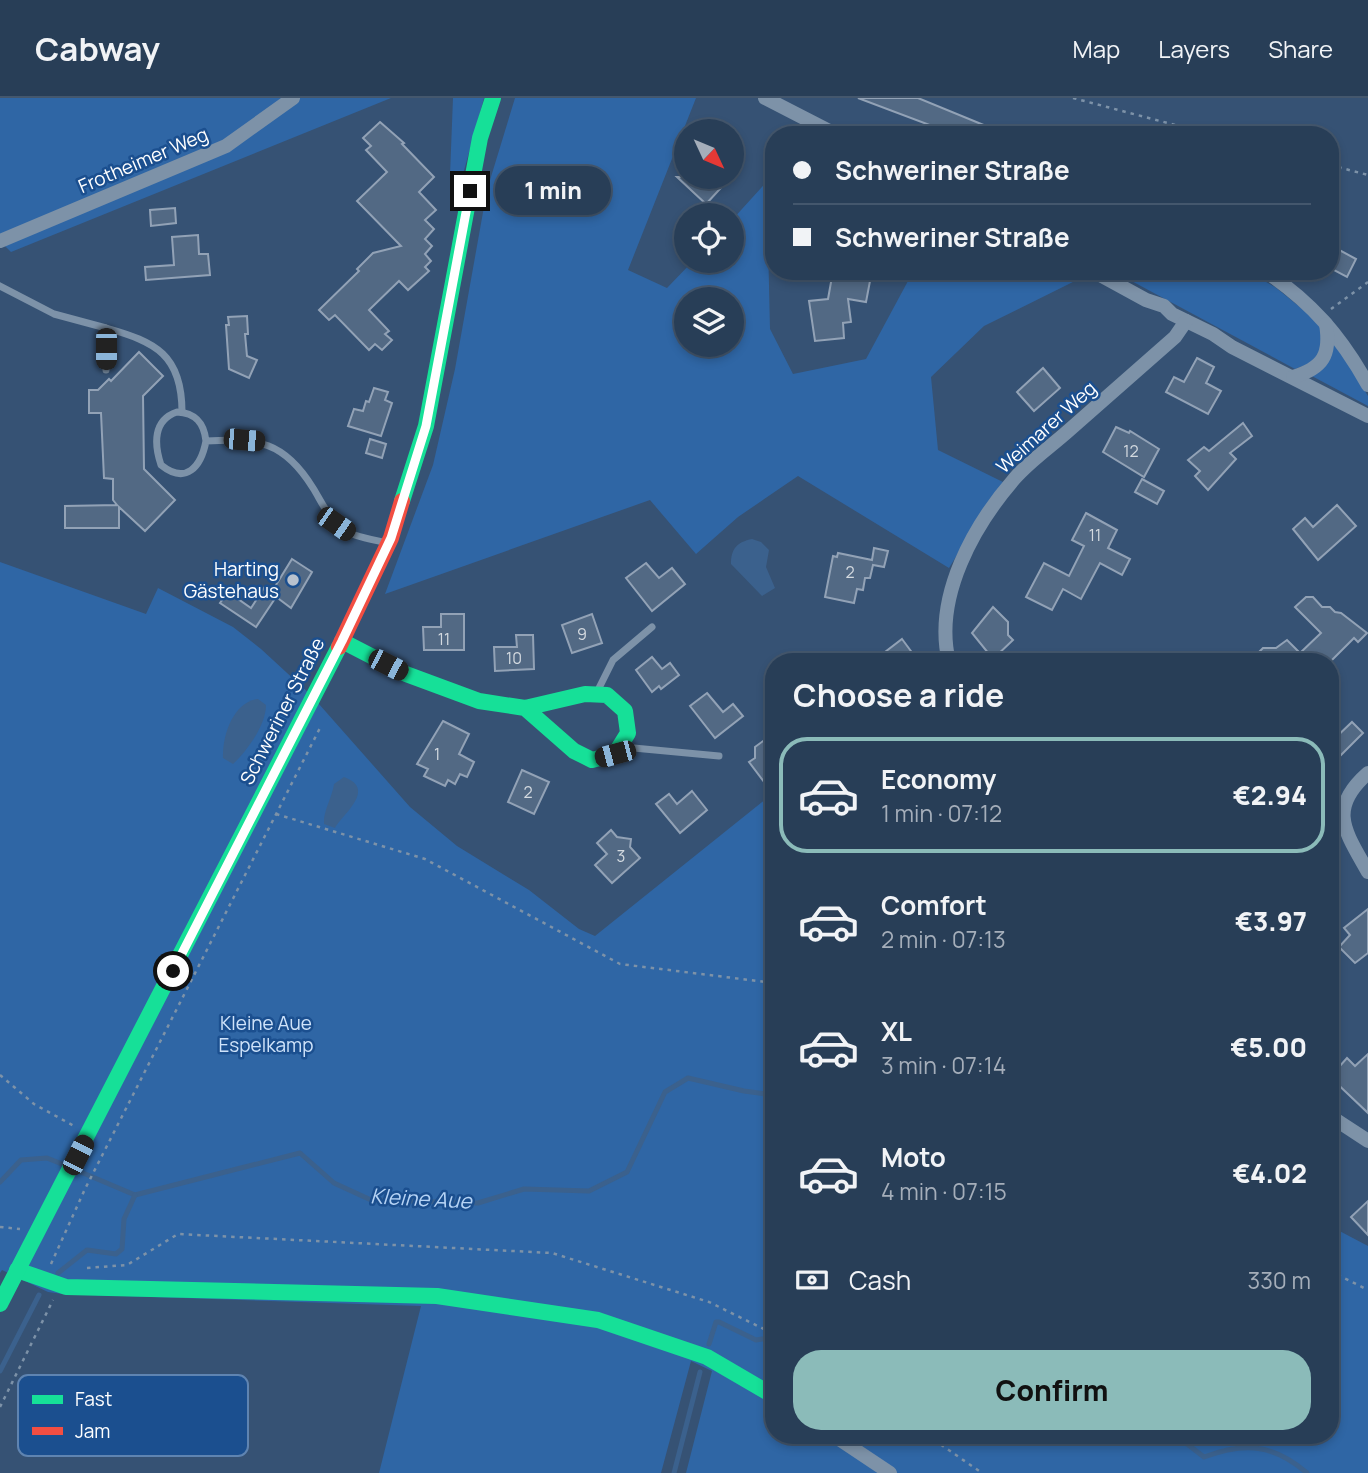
<!DOCTYPE html>
<meta charset="utf-8">
<style>
:root{--surface:#283e57;--page:#344961;--text:#f1f3f6;--muted:#a5aeba;--line:#44576d;--accent:#8bbbb9}
body{margin:0;font-family:Manrope,sans-serif;background:var(--page);color:var(--text);height:100vh;display:flex;flex-direction:column;font-size:26px;white-space:nowrap}
*{box-sizing:border-box;margin:0}
p{font-size:23px;color:var(--muted)}
.icon{flex:none;width:38px;height:38px;fill:none;stroke:currentColor;stroke-width:2;stroke-linecap:round;stroke-linejoin:round}
.map{position:relative;flex:1;overflow:hidden}
.drawer{position:absolute;left:765px;top:555px;width:574px;height:791px;display:flex;flex-direction:column;background:var(--surface);border-radius:28px;box-shadow:0 4px 10px #0003,0 0 0 2px var(--line)}
.drawer>*{flex:none}
.hud{position:absolute;left:765px;top:28px;width:574px;height:154px;border-radius:28px;box-shadow:0 4px 10px #0003,0 0 0 2px var(--line);display:grid;align-content:center;height:154px;padding:0 28px;background:var(--surface)}
.needle{width:46px;rotate:134deg}
.tools{position:absolute;left:674px;top:21px;display:grid;gap:14px}
.tools a{display:grid;place-items:center;width:70px;height:70px;border-radius:50%;background:var(--surface);box-shadow:0 4px 10px #0003,0 0 0 2px var(--line);font-size:35px}
.end{position:absolute;width:32px;height:32px;margin:-16px;border:9px solid #fff;background:#111;box-shadow:0 0 0 4px #111}
.from{border-radius:50%}
.bubble{position:absolute;height:49px;border-radius:24px;background:var(--surface);box-shadow:0 4px 10px #0003,0 0 0 2px var(--line);font-size:23px;font-weight:800;line-height:49px;text-align:center}
.car{position:absolute;width:21px;height:42px;margin:-21px -10px;border-radius:9px;box-shadow:0 0 5px 2px #0007;background:linear-gradient(#222 24%,#8ab4d8 0 40%,#222 0 76%,#8ab4d8 0 86%,#222 0)}
.hud b{display:flex;align-items:center;gap:24px;height:66px;font-size:26px}
.hud b+b{border-top:2px solid var(--line)}
.hud i{width:18px;height:18px;background:var(--text)}
ul{padding:0;list-style:none}
li{display:flex;align-items:center;gap:21px;height:116px;margin:0 14px 10px;padding:0 14px;border:4px solid transparent;border-radius:28px}
li div{flex:1}
li b{display:block;font-size:26px}
li em{font-style:normal;font-weight:800}
li.active{border-color:var(--accent)}
li>.icon{width:63px;height:63px;stroke-width:1.5}
h2{padding:0 28px;font-size:32px;line-height:84px}
.pay{display:flex;align-items:center;gap:18px;height:77px;padding:0 28px;font-size:26px}
.pay p{margin-inline-start:auto}
.cta{display:flex;gap:14px;margin-top:auto;padding:14px 28px}
.cta a{flex:1;height:80px;border-radius:28px;background:var(--accent);color:#111;font-size:28px;font-weight:800;line-height:80px;text-align:center}
header{display:flex;align-items:center;gap:42px;box-sizing:border-box;height:98px;padding:0 35px;background:var(--surface);border-bottom:2px solid var(--line)}
header strong{font-size:33px}
nav{display:flex;gap:38px;margin-inline-start:auto;font-size:24px}
.map>svg:first-child{display:block}
.green{fill:#2f66a5;fill-rule:evenodd}
.water{fill:#3b618d}
.lines{fill:none;stroke-linecap:round;stroke-linejoin:round}
.stream{stroke:#3b618d;stroke-width:5}
.building{fill:#526984;stroke:#92a2b6;stroke-width:2}
.path{stroke:#7d92a8;stroke-width:2.5;stroke-dasharray:3.5 5;stroke-linecap:butt}
.lane{stroke:#7d92a8;stroke-width:7}
.street{stroke:#7d92a8;stroke-width:14}
.fast{stroke:#16e098;stroke-width:16}
.jam{stroke:#f24e42;stroke-width:16}
.route{stroke:#fff;stroke-width:9}
.poi-dot{fill:#b9c2ce;stroke:#1b4f8f;stroke-width:2.5}
.labels{text-anchor:middle;dominant-baseline:central;stroke-width:5;stroke-linejoin:round;paint-order:stroke}
.number-label{font-size:16px;fill:#d4dae0}
.street-label{font-size:19px;fill:#fff;stroke:#1b4f8f}
.poi-label{font-size:19px;fill:#fff;stroke:#1b4f8f;text-anchor:end}
.park-label{font-size:19px;fill:#cfe3fa;stroke:#1b4f8f}
.water-label{font-size:21px;font-style:italic;fill:#b5d3f5;stroke:#1b4f8f}
.key{fill:#1b4f8f;stroke:#5f84b1;stroke-width:2}
.key-label{font-size:19px;fill:#fff}
</style>
<header>
<strong>Cabway</strong>
<nav><a>Map</a><a>Layers</a><a>Share</a></nav>
</header>
<div class="map">
<svg width="1368" height="1375" viewBox="0 0 1368 1375">
<rect width="100%" height="100%" fill="#365274"/>
<g class="green">
<path d="M0 0H391L11 154 0 143Z"/>
<path d="M453 0H484L457 98 450 77Z"/>
<path d="M515 0H696L628 172 667 190 693 163H732V122L770 80 773 68V136L768 143 770 231 793 276 866 261 908 183 909 173H1079L1087 177 984 228 931 279 938 352 1005 385 984 413 949 470 798 378 738 419 696 456 650 402 385 496 433 367 455 271 487 92ZM686 201H732V247H686Z"/>
<path d="M1113 173H1246L1275 189 1321 226 1322 247 1316 263 1295 271Z"/>
<path d="M1333 241 1368 298V308L1310 277C1329 271 1331 259 1333 241Z"/>
<path d="M0 464 146 516 158 490 233 529 261 551 311 597 410 709 457 748 529 792 579 831 595 838 767 700 773 704 774 1337H1330V1128L1368 1148V1375H686L712 1273 691 1263 661 1375H379L421 1208 63 1196 48 1194 2 1172 0 1175Z"/>
</g>
<g class="water">
<path d="M752 441 761 444 769 452 766 469 775 490 762 498 731 466C731 451 737 444 752 441Z"/>
<path d="M258 601 266 607C266 627 247 653 233 666L223 660C222 638 233 604 258 601Z"/>
<path d="M344 679C377 691 343 716 335 730L324 726C323 713 332 700 334 686Z"/>
</g>
<g class="lines">
<g class="stream">
<path d="M76 1072 135 1097 300 1055 334 1085 371 1102 478 1105 524 1091 589 1093 627 1074 665 994 688 980 744 993 774 997"/>
<path d="M0 1084 21 1062 47 1060 67 1068"/>
<path d="M58 1175 87 1152 116 1156 122 1151 124 1121 135 1097"/>
<path d="M772 1224 774 1221"/>
<path d="M709 1246 716 1224H719L756 1242 762 1241"/>
<path d="M0 1273 39 1197"/>
<path d="M1182 1337V1342L1204 1359C1245 1344 1273 1346 1307 1375"/>
<path d="M674 1375 700 1274"/>
</g>
</g>
<g class="building">
<path d="M858 0H918L1008 37H956Z"/>
<path d="M380 24 404 45 402 46 434 79 419 94 436 112 425 122 434 131 425 141 432 148 425 156 431 163 425 169 429 173 408 192 399 183 369 212 389 233 385 236 392 242 382 252 375 246 369 252 335 217 329 222 319 212 359 173 357 171 373 155 401 148 357 103 387 74 366 52 371 48 363 40Z"/>
<path d="M677 79H731L706 106Z"/>
<path d="M175 110 176 125 151 128 150 112Z"/>
<path d="M198 137 199 156H208L210 177 146 182 145 169 174 167 172 139Z"/>
<path d="M1330 147 1356 161 1347 179 1330 170Z"/>
<path d="M833 173H851L850 179 870 183 866 204 848 201 851 224 843 225 844 240 815 243 809 203 828 201Z"/>
<path d="M247 218 248 236H245L247 258 257 262 249 280 229 271 226 227H229L228 219Z"/>
<path d="M139 254 163 278 143 298 144 371 175 402 145 433 119 409V430H65V408L117 407 113 402V381L104 380 101 315H89V292H98L109 281 111 283Z"/>
<path d="M1197 260 1214 269 1206 285 1221 293 1208 316 1166 294 1174 279 1184 284Z"/>
<path d="M1043 270 1060 290 1034 313 1017 294Z"/>
<path d="M374 290 388 294 385 302 392 305 381 338 348 328 354 311 363 313 366 303 369 304Z"/>
<path d="M1243 325 1252 338 1230 355 1236 361 1208 392 1195 378 1200 373 1188 362 1204 349 1209 353Z"/>
<path d="M1116 329 1129 335 1130 333 1159 351 1144 379 1103 354Z"/>
<path d="M370 341 386 346 382 360 366 355Z"/>
<path d="M1142 381 1164 393 1157 406 1135 394Z"/>
<path d="M1337 407 1356 428 1318 462 1293 431 1305 420 1313 429Z"/>
<path d="M1086 415 1117 432 1108 450 1130 461 1122 477 1100 465 1081 501 1063 491 1052 512 1026 499 1044 465 1069 478 1084 448 1072 442Z"/>
<path d="M874 450 888 453 884 469 873 467 870 480H865L863 492 857 491 854 505 825 499 833 458 837 459 838 455 872 462Z"/>
<path d="M292 461 312 474 291 510 271 495Z"/>
<path d="M646 465 659 480 672 470 685 486 652 513 626 480Z"/>
<path d="M264 490 276 499 256 529 220 505 228 494 251 510Z"/>
<path d="M1306 499H1313L1322 509H1330L1335 514 1341 515 1367 535 1358 544 1354 540 1330 564H1249L1263 550H1276L1287 542 1300 555 1321 535 1295 509Z"/>
<path d="M993 509 1008 524V537L1013 542 993 561 972 535Z"/>
<path d="M441 516H464V552H424L423 529H441Z"/>
<path d="M592 516 602 545 572 555 562 527Z"/>
<path d="M516 537H533L534 571 495 573 494 549H517Z"/>
<path d="M902 541 919 564H872Z"/>
<path d="M652 559 662 571 670 565 679 577 661 591 659 588 652 594 636 572Z"/>
<path d="M707 595 723 614 733 606 743 618 715 640 690 608Z"/>
<path d="M443 623 469 636 459 656 474 664 467 679 460 676 455 686 448 682 445 688 424 678 428 671 417 666Z"/>
<path d="M1352 624 1363 635 1337 661 1330 654V645Z"/>
<path d="M774 635V677L764 684 749 664 755 660V649Z"/>
<path d="M522 672 549 684 534 716 508 704Z"/>
<path d="M692 693 707 712 680 735 656 706 669 696 677 706Z"/>
<path d="M611 732 617 739 631 741 630 749 640 760 612 785 595 767 607 756 597 745Z"/>
<path d="M1368 811V855L1355 865 1339 849 1350 837 1344 830Z"/>
<path d="M1368 956V1015L1330 979 1347 960 1355 968Z"/>
<path d="M1368 1103V1137L1351 1119Z"/>
</g>
<g class="lines">
<g class="path">
<path d="M1073 0 1213 37"/>
<path d="M1330 67 1368 77"/>
<path d="M1331 211 1368 184"/>
<path d="M276 716 425 761 620 866 774 885"/>
<path d="M0 977 34 1006 74 1028"/>
<path d="M0 1129 20 1131"/>
<path d="M51 1166 85 1091 321 628"/>
<path d="M87 1170 127 1167 178 1136 552 1155 709 1204 774 1236"/>
<path d="M1330 1173 1368 1192"/>
<path d="M0 1309 53 1202"/>
<path d="M927 1337 982 1375"/>
</g>
<g class="lane">
<path d="M0 188 54 216 106 230V272"/>
<path d="M106 230C156 244 182 257 182 314"/>
<path d="M206 343C201 369 186 387 161 367 154 346 153 322 177 314 196 315 204 325 206 343 258 340 284 343 313 390 320 401 327 417 337 426 349 439 371 441 388 445"/>
<path d="M596 596 613 562 652 529"/>
<path d="M623 649 719 658"/>
</g>
<g class="street">
<path d="M765 0 837 37"/>
<path d="M0 143 226 48 293 0"/>
<path d="M1093 173 1146 202 1164 208 1172 216 1213 236 1232 249 1368 318"/>
<path d="M1265 173C1312 205 1340 237 1368 287"/>
<path d="M1293 279C1323 270 1331 257 1326 226"/>
<path d="M949 564C933 499 974 427 1015 380 1030 363 1050 349 1067 334 1103 302 1139 271 1175 239L1186 223"/>
<path d="M1368 675C1327 711 1345 733 1368 774"/>
<path d="M1330 1018 1368 1043"/>
<path d="M833 1337 890 1375"/>
</g>
<g class="fast">
<path d="M402 403 426 328 480 40 493 0"/>
<path d="M342 543 406 576 479 603 525 610 574 653 592 662 615 656 628 635 625 613 607 597 585 596 525 610"/>
<path d="M17 1172 66 1189 437 1198 598 1222 707 1259 774 1298"/>
<path d="M0 1206 339 549"/>
</g>
<path class="jam" d="M339 549 391 440 402 403"/>
</g>
<g class="lines">
<path class="route" d="M173 873 342 543 391 440 426 328 470 93"/>
</g>
<circle class="poi-dot" cx="293" cy="482" r="7"/>
<g class="labels">
<g class="number-label">
<text x="1131" y="353">12</text>
<text x="1095" y="437">11</text>
<text x="850" y="474">2</text>
<text x="582" y="536">9</text>
<text x="444" y="541">11</text>
<text x="514" y="560">10</text>
<text x="437" y="656">1</text>
<text x="528" y="694">2</text>
<text x="621" y="758">3</text>
</g>
<g class="street-label">
<text transform="translate(143 62) rotate(-23)">Frotheimer Weg</text>
<text transform="translate(1046 329) rotate(-42)">Weimarer Weg</text>
<text transform="translate(282 613) rotate(-63)">Schweriner Straße</text>
</g>
<g class="poi-label">
<text x="279" y="471">Harting<tspan x="279" dy="22">Gästehaus</tspan></text>
</g>
<g class="park-label">
<text x="266" y="925">Kleine Aue<tspan x="266" dy="22">Espelkamp</tspan></text>
</g>
<g class="water-label">
<text transform="translate(421 1100) rotate(3)">Kleine Aue</text>
</g>
</g>
<rect x="18" y="1277" width="230" height="81" rx="10" class="key"/>
<rect x="32" y="1297" width="31" height="9" fill="#16e098"/>
<rect x="32" y="1329" width="31" height="8" fill="#f24e42"/>
<g class="key-label">
<text x="75" y="1308">Fast</text>
<text x="75" y="1340">Jam</text>
</g>
</svg>
<div class="tools">
<a><svg class="needle" viewBox="-14 -14 28 28"><path d="M0-13l5 13h-10z" fill="#e53935"/><path d="M0 13l5-13h-10z" fill="#a5aeba"/></svg></a>
<a><svg class="icon" aria-label="locate" viewBox="0 0 24 24"><circle cx="12" cy="12" r="6"/><path d="M12 2v4M12 18v4M2 12h4M18 12h4"/></svg></a>
<a><svg class="icon" aria-label="layers" viewBox="0 0 24 24"><path d="M12 4l9 5-9 5-9-5zM3 14l9 5 9-5"/></svg></a>
</div>
<i class="end from" style="left:173px;top:873px"></i>
<i class="end" style="left:470px;top:93px"></i>
<div class="bubble" style="left:495px;top:68px;width:116px">1 min</div>
<i class="car" style="left:106px;top:251px;rotate:180deg"></i>
<i class="car" style="left:244px;top:342px;rotate:95deg"></i>
<i class="car" style="left:336px;top:426px;rotate:125deg"></i>
<i class="car" style="left:388px;top:567px;rotate:117deg"></i>
<i class="car" style="left:615px;top:656px;rotate:255deg"></i>
<i class="car" style="left:78px;top:1057px;rotate:27deg"></i>
<div class="hud">
<b><i class="from"></i>Schweriner Straße</b>
<b><i></i>Schweriner Straße</b>
</div>
<section class="drawer">
<h2>Choose a ride</h2>
<ul>
<li class="active"><svg class="icon" aria-label="car" viewBox="0 0 24 24"><path d="M5 17H2v-5l4-1 3-4h7l3 4 3 1v5h-3M9 17h6M6 11h13"/><circle cx="7" cy="17" r="2"/><circle cx="17" cy="17" r="2"/></svg><div><b>Economy</b><p>1 min · 07:12</p></div><em>€2.94</em></li>
<li><svg class="icon" aria-label="car" viewBox="0 0 24 24"><path d="M5 17H2v-5l4-1 3-4h7l3 4 3 1v5h-3M9 17h6M6 11h13"/><circle cx="7" cy="17" r="2"/><circle cx="17" cy="17" r="2"/></svg><div><b>Comfort</b><p>2 min · 07:13</p></div><em>€3.97</em></li>
<li><svg class="icon" aria-label="car" viewBox="0 0 24 24"><path d="M5 17H2v-5l4-1 3-4h7l3 4 3 1v5h-3M9 17h6M6 11h13"/><circle cx="7" cy="17" r="2"/><circle cx="17" cy="17" r="2"/></svg><div><b>XL</b><p>3 min · 07:14</p></div><em>€5.00</em></li>
<li><svg class="icon" aria-label="car" viewBox="0 0 24 24"><path d="M5 17H2v-5l4-1 3-4h7l3 4 3 1v5h-3M9 17h6M6 11h13"/><circle cx="7" cy="17" r="2"/><circle cx="17" cy="17" r="2"/></svg><div><b>Moto</b><p>4 min · 07:15</p></div><em>€4.02</em></li>
</ul>
<div class="pay"><svg class="icon" aria-label="cash" viewBox="0 0 24 24"><path d="M3 7h18v10H3z"/><circle cx="12" cy="12" r="2"/></svg>Cash<p>330 m</p></div>
<div class="cta"><a>Confirm</a></div>
</section>
</div>
